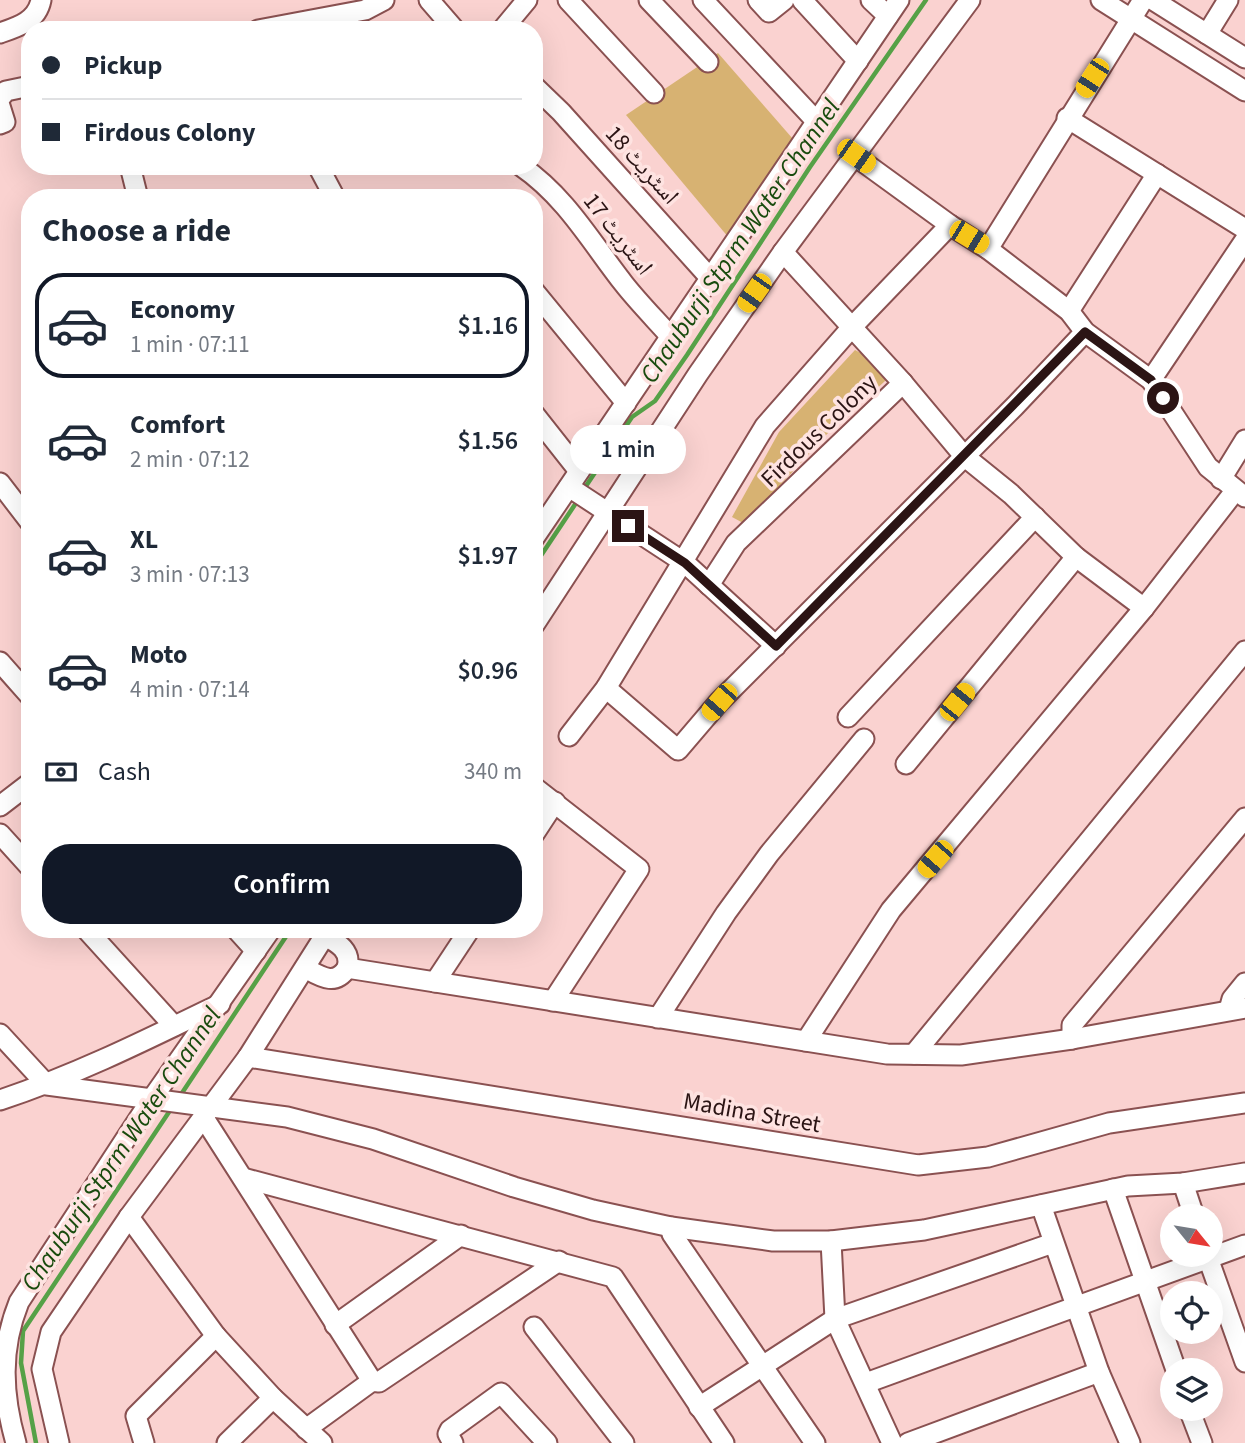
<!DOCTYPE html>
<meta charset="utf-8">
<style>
:root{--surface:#fff;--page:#f2f2f3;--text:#1f2937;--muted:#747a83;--line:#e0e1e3;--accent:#111827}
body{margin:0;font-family:"Source Sans 3","Noto Naskh Arabic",sans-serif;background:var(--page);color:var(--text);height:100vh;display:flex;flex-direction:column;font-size:26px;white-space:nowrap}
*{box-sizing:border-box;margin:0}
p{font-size:23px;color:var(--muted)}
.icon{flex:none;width:38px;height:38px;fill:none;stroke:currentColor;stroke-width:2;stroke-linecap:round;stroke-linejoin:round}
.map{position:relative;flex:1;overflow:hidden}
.side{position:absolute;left:21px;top:189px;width:522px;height:749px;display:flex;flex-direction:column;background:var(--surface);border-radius:28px;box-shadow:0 7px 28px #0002}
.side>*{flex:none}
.guide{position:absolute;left:21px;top:21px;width:522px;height:154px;border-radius:28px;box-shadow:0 7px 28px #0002;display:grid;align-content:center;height:154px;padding:0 21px;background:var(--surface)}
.needle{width:46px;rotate:120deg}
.fabs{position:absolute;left:1160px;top:1204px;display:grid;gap:14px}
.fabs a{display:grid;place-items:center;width:63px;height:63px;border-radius:50%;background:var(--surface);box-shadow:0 7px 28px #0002;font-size:35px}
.end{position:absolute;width:32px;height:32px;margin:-16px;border:9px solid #2b1414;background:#fff;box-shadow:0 0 0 4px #fff}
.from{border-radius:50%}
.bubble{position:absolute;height:49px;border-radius:24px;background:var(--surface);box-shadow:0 7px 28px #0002;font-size:23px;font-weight:600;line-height:49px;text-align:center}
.car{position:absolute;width:21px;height:42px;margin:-21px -10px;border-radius:9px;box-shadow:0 0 5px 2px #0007;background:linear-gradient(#f5c518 24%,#345 0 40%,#f5c518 0 76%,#345 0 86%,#f5c518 0)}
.guide b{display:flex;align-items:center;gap:24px;height:66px;font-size:26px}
.guide b+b{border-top:2px solid var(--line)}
.guide i{width:18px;height:18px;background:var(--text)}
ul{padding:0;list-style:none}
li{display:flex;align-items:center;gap:21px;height:105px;margin:0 14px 10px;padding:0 7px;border:4px solid transparent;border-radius:28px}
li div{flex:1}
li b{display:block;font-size:26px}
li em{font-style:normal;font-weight:600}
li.on{border-color:var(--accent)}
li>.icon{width:63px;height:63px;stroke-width:1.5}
h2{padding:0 21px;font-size:32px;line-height:84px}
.pay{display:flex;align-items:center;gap:18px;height:77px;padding:0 21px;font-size:26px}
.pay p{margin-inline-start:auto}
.action{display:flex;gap:14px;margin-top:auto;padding:14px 21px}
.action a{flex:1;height:80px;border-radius:28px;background:var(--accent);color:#fff;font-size:28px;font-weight:600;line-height:80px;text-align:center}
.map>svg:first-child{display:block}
.green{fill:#d7b272}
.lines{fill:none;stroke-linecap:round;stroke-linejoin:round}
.stream{stroke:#56a147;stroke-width:4.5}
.minor-casing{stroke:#8a5151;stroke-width:23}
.minor{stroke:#fff;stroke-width:19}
.route{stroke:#2b1414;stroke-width:9}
.labels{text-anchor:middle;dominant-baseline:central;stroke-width:7;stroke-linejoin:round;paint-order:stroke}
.street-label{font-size:24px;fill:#2b1414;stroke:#fee3e1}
.water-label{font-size:26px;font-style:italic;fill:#194b0e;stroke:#fee3e1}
</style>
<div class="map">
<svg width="1245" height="1443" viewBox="0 0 1245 1443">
<rect width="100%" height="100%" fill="#fad2d0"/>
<g class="green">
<path d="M718 53 800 147 734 244 626 115Z"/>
<path d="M855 350 896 371 827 434 745 524 732 517 779 432Z"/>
</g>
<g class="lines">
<g class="stream">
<path d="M584 489 632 417 655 401 687 355 810 167 926 0"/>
<path d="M534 566 578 500"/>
<path d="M180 1096 291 929"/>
<path d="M36 1443 21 1363 23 1331 171 1109"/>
</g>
<g class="minor-casing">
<g id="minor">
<path d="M429 0 455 30"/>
<path d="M568 0 654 93"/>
<path d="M649 0 708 62"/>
<path d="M703 0 817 122"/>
<path d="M758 0 769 12 784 0"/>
<path d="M802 0 858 61"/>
<path d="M871 0 888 16"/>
<path d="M1101 0 1245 91"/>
<path d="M1153 0 1245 58"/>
<path d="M258 30 365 10 384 0"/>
<path d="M502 30 527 0"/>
<path d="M0 33C18 27 37 21 41 0"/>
<path d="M1207 34 1228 0"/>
<path d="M534 86 561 112 711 279"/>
<path d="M0 98 6 91 30 86"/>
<path d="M0 106 5 122 0 124"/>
<path d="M1067 118 1245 229"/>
<path d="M855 156 950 225 988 249 1069 311 1085 332 1151 380 1208 467 1245 497"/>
<path d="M130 166 138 198"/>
<path d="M318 166 335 198"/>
<path d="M521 166C566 197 591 242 624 284 639 303 656 320 671 337"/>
<path d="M988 249 1143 0"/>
<path d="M783 252 903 383 964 456 1011 494 1076 557 1144 608"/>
<path d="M534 291 626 403"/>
<path d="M1069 311 1157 174"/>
<path d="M1151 380 1245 240"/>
<path d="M534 414 579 471"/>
<path d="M1221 479 1245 440"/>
<path d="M0 483 30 522"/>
<path d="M569 487 685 563 776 646"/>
<path d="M534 538 899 0"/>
<path d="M709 585 736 543 903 383"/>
<path d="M534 625 698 374 783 252 970 0"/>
<path d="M0 662 30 696"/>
<path d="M606 688 678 750 719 702 1015 406 1085 332"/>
<path d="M848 717 1035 517"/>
<path d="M569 736 606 688 765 426 852 327 950 225"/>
<path d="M906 764 1076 557"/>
<path d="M534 787 639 869 553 1001"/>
<path d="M0 806 30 783"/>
<path d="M0 834 30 867"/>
<path d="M534 834 555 802"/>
<path d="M86 929 174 1026"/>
<path d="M236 929 256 951"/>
<path d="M325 936C338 943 352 951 347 968L887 1054 961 1055 1072 1039 1245 1008"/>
<path d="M305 968C320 976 335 987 347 968"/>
<path d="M435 982 470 929"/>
<path d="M1229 1010 1232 999 1245 983"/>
<path d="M658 1018 726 913 769 854 864 739"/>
<path d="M0 1034 47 1085 287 1117 373 1139 514 1187 593 1210 671 1227 773 1241H831L924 1230 1128 1186 1183 1183 1245 1173"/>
<path d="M1072 1039V1025L1245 818"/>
<path d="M806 1041 891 910 1144 608 1235 491"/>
<path d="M914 1054 1245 651"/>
<path d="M248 1057 918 1165 988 1157 1109 1123 1245 1103"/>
<path d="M0 1100C76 1075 148 1039 220 1004"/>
<path d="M204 1118 372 1381"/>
<path d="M243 1178 613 1277 724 1443"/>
<path d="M1183 1183 1194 1216"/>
<path d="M1113 1189 1176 1370"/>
<path d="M1041 1205 1099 1372 1130 1443"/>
<path d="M129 1217 216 1336 273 1398 322 1443"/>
<path d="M671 1227 672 1234 815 1443"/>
<path d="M831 1241 835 1319 892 1443"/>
<path d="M1207 1255 1245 1362"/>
<path d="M335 1325 461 1235"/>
<path d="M534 1327 624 1443"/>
<path d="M866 1383 1245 1245"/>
<path d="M699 1407 835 1319 1053 1243"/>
<path d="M1189 1409 1202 1443"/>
<path d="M306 1429 372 1381 379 1382 559 1261"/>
<path d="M16 1443C2 1394 0 1349 19 1302L151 1100 271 929"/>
<path d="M59 1443 42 1369 51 1332 129 1217 248 1057 329 929"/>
<path d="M144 1443 136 1416 216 1336"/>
<path d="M227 1443 273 1398"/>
<path d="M453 1443 448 1434 450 1430 501 1393 547 1443"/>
<path d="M908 1443 1099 1372"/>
</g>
</g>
<use href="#minor" class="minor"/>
</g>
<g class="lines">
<path class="route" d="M628 526 685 563 776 646 1085 332 1151 380 1163 398"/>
</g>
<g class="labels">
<g class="street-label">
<text transform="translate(642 165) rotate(48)">اسٹریٹ 18</text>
<text transform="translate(618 234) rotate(52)">اسٹریٹ 17</text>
<text transform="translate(819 431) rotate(-44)">Firdous Colony</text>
<text transform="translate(752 1113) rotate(10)">Madina Street</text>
</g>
<g class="water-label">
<text transform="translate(740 241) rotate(-56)">Chauburji Stprm Water Channel</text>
<text transform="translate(121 1149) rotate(-56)">Chauburji Stprm Water Channel</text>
</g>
</g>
</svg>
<div class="fabs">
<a><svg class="needle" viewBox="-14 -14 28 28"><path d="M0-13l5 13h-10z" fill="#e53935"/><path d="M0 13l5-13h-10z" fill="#747a83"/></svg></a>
<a><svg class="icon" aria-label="locate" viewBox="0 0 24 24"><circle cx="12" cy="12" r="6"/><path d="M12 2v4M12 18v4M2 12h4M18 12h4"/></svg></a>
<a><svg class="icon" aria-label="layers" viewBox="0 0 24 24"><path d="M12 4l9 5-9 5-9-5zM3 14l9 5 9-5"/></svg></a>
</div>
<i class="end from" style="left:1163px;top:398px"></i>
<i class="end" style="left:628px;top:526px"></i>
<div class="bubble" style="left:570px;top:425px;width:116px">1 min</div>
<i class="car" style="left:1092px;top:78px;rotate:213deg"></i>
<i class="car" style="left:856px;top:156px;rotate:125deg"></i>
<i class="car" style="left:969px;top:237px;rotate:121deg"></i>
<i class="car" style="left:754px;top:293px;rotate:215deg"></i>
<i class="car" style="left:719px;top:702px;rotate:221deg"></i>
<i class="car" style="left:957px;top:702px;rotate:39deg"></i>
<i class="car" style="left:935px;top:859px;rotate:221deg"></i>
<div class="guide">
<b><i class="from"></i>Pickup</b>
<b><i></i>Firdous Colony</b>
</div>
<section class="side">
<h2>Choose a ride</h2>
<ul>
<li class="on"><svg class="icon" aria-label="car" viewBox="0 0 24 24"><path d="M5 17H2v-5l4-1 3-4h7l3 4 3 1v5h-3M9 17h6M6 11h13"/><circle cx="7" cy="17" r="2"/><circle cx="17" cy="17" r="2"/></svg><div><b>Economy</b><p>1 min · 07:11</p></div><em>$1.16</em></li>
<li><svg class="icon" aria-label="car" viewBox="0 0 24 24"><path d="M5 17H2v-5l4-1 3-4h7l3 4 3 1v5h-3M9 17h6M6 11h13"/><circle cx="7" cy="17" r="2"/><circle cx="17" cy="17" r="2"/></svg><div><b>Comfort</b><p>2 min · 07:12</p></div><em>$1.56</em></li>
<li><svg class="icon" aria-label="car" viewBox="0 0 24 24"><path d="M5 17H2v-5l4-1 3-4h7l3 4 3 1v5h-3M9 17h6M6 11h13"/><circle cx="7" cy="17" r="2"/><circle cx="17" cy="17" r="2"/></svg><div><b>XL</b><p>3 min · 07:13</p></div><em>$1.97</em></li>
<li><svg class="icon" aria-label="car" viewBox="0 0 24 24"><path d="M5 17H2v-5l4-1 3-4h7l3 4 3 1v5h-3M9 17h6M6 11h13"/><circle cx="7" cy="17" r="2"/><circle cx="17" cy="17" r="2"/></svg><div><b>Moto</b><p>4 min · 07:14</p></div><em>$0.96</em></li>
</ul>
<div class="pay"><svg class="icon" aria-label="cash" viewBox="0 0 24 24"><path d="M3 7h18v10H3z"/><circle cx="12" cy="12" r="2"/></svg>Cash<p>340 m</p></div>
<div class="action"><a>Confirm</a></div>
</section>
</div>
